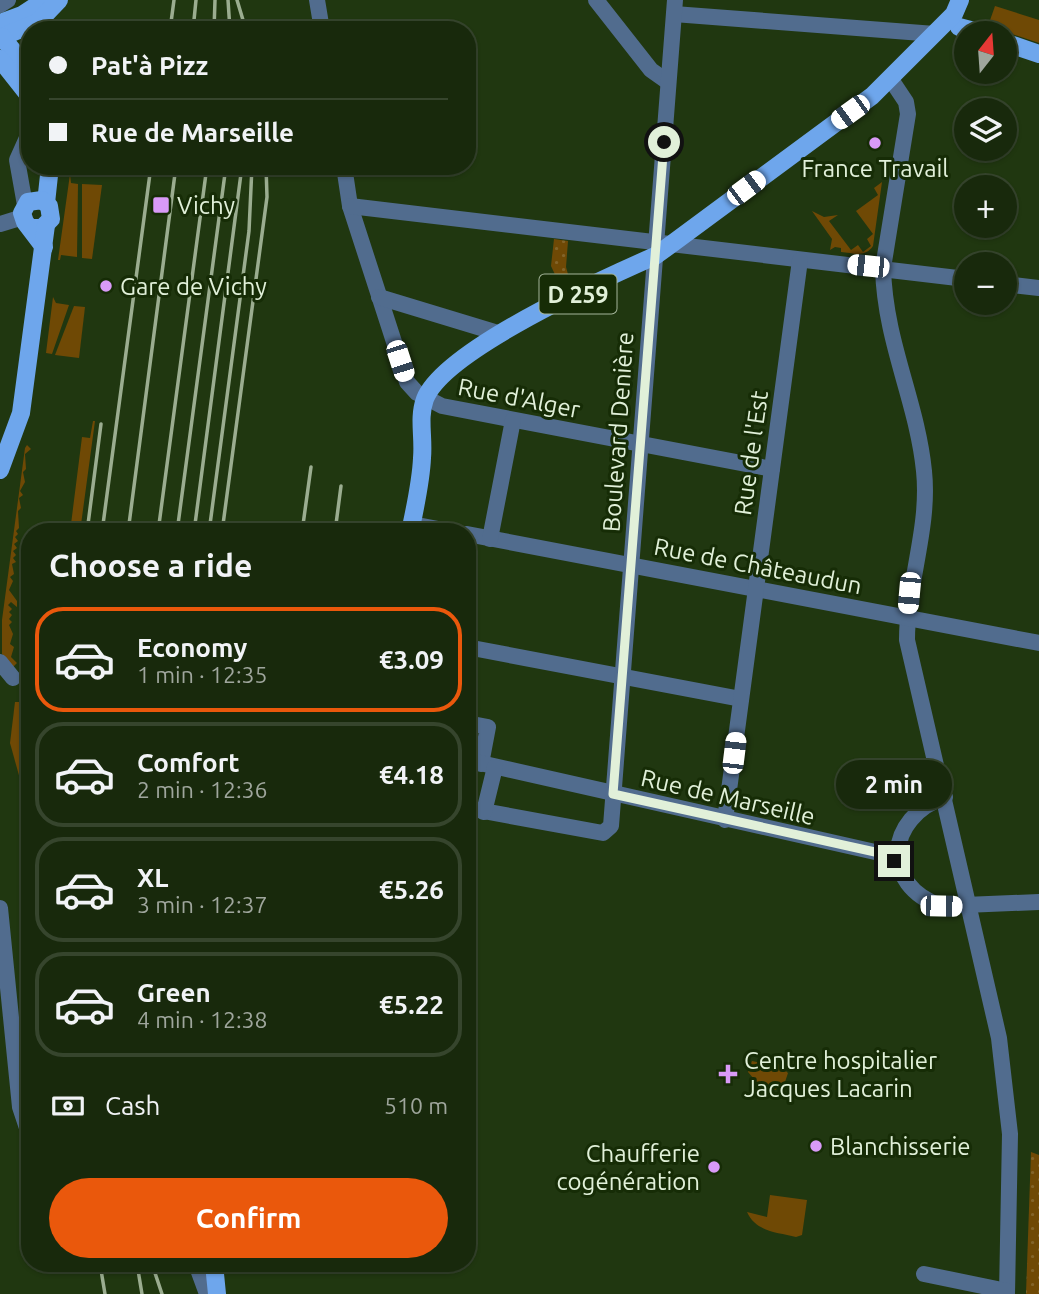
<!DOCTYPE html>
<meta charset="utf-8">
<style>
:root{--surface:#18290c;--page:#213115;--text:#f1f3f6;--muted:#9fa69d;--line:#36452d;--accent:#ea580c}
body{margin:0;font-family:Ubuntu,sans-serif;background:var(--page);color:var(--text);height:100vh;display:flex;flex-direction:column;font-size:26px;white-space:nowrap}
*{box-sizing:border-box;margin:0}
p{font-size:23px;color:var(--muted)}
.icon{flex:none;width:38px;height:38px;fill:none;stroke:currentColor;stroke-width:2;stroke-linecap:round;stroke-linejoin:round}
.map{position:relative;flex:1;overflow:hidden}
.side{position:absolute;left:21px;top:523px;width:455px;height:749px;display:flex;flex-direction:column;background:var(--surface);border-radius:28px;box-shadow:0 2px 5px #0004,0 0 0 2px var(--line)}
.side>*{flex:none}
.banner{position:absolute;left:21px;top:21px;width:455px;height:154px;border-radius:28px;box-shadow:0 2px 5px #0004,0 0 0 2px var(--line);display:grid;align-content:center;height:154px;padding:0 28px;background:var(--surface)}
.needle{width:46px;rotate:17deg}
.tools{position:absolute;left:954px;top:21px;display:grid;gap:14px}
.tools a{display:grid;place-items:center;width:63px;height:63px;border-radius:50%;background:var(--surface);box-shadow:0 2px 5px #0004,0 0 0 2px var(--line);font-size:35px}
.end{position:absolute;width:32px;height:32px;margin:-16px;border:9px solid #e1f0d9;background:#111;box-shadow:0 0 0 4px #111}
.from{border-radius:50%}
.bubble{position:absolute;height:49px;border-radius:24px;background:var(--surface);box-shadow:0 2px 5px #0004,0 0 0 2px var(--line);font-size:23px;font-weight:700;line-height:49px;text-align:center}
.car{position:absolute;width:21px;height:42px;margin:-21px -10px;border-radius:9px;box-shadow:0 0 5px 2px #0007;background:linear-gradient(#fff 24%,#345 0 40%,#fff 0 76%,#345 0 86%,#fff 0)}
.banner b{display:flex;align-items:center;gap:24px;height:66px;font-size:26px}
.banner b+b{border-top:2px solid var(--line)}
.banner i{width:18px;height:18px;background:var(--text)}
ul{padding:0;list-style:none}
li{display:flex;align-items:center;gap:21px;height:105px;margin:0 14px 10px;padding:0 14px;border:4px solid var(--line);border-radius:28px}
li div{flex:1}
li b{display:block;font-size:26px}
li em{font-style:normal;font-weight:700}
li.active{border-color:var(--accent)}
li>.icon{width:63px;height:63px;stroke-width:1.5}
h2{padding:0 28px;font-size:32px;line-height:84px}
.pay{display:flex;align-items:center;gap:18px;height:77px;padding:0 28px;font-size:26px}
.pay p{margin-inline-start:auto}
.cta{display:flex;gap:14px;margin-top:auto;padding:14px 28px}
.cta a{flex:1;height:80px;border-radius:42px;background:var(--accent);color:#fff;font-size:28px;font-weight:700;line-height:80px;text-align:center}
.map>svg:first-child{display:block}
.grass{fill:#6f4905}
.garden{fill:url(#garden-dots)}
.lines{fill:none;stroke-linecap:round;stroke-linejoin:round}
.minor{stroke:#516c8e;stroke-width:16}
.major{stroke:#6ea6ec;stroke-width:18}
.rail{stroke:#9bad90;stroke-width:3.5}
.route{stroke:#e1f0d9;stroke-width:9}
.poi-dot{fill:#d99af7;stroke:#162c06;stroke-width:2.5}
.labels{text-anchor:middle;dominant-baseline:central;stroke-width:6;stroke-linejoin:round;paint-order:stroke}
.shield{fill:#162c06;stroke:#a4b59a;stroke-width:2}
.shield-label{font-size:23px;font-weight:bold;fill:#e1f0d9}
.poi-label{font-size:24px;fill:#e1f0d9;stroke:#162c06;text-anchor:start}
.street-label{font-size:24px;fill:#e1f0d9;stroke:#162c06}
</style>
<div class="map">
<svg width="1039" height="1294" viewBox="0 0 1039 1294">
<defs>
<pattern id="garden-dots" width="8" height="8" patternUnits="userSpaceOnUse" patternTransform="scale(1.75)"><rect width="8" height="8" fill="#6f4905"/><path d="M2 2h.1M6 6h.1" fill="none" stroke="#836429" stroke-width="1.8" stroke-linecap="round"/></pattern>
</defs>
<rect width="100%" height="100%" fill="#203710"/>
<g class="grass">
<path d="M995 6 1039 20V43L988 26Z"/>
<path d="M70 174 71 183 78 184 77 257 61 255 60 260H58Z"/>
<path d="M882 182 873 246C865 258 853 253 841 252V248L835 247 830 250 832 239 812 211 824 217 838 215 829 221 851 250 858 245 863 252 871 246 867 239 873 234 856 211 878 195 874 188Z"/>
<path d="M82 184 102 185 92 259 82 258Z"/>
<path d="M53 297 56 303 69 305 52 354 46 353Z"/>
<path d="M74 306 85 307 79 358 55 355Z"/>
<path d="M93 421H95L80 532H70L82 437 90 438Z"/>
<path d="M27 445 31 449 25 454 26 469 23 472 25 482 20 491 23 495 19 498 21 508 18 511 19 528 16 531 18 534 15 537 18 541 14 544 17 548 13 551 16 555 13 558 16 562 12 564 14 574 10 577 13 581 9 590 17 601V607L11 602 8 605 12 609 9 612 12 615 9 619 12 622 9 625 13 634 10 644 14 647 11 657 17 663 13 667 2 654V620L25 448Z"/>
<path d="M15 702H23L30 815 10 743Z"/>
<path d="M774 1060 788 1073 785 1082 775 1090 759 1085 748 1072 752 1061 767 1064Z"/>
<path d="M770 1195 807 1200 802 1235 796 1237C777 1232 756 1232 747 1212L767 1217Z"/>
</g>
<g class="garden">
<path d="M554 239 568 241 566 267 569 278 559 283 551 266Z"/>
<path d="M1031 1152 1039 1155V1294H1026Z"/>
</g>
<g class="lines">
<g class="minor">
<path d="M317 0 322 30"/>
<path d="M596 0 651 70 668 82"/>
<path d="M0 5 8 0"/>
<path d="M674 14 935 34"/>
<path d="M890 78 906 102 908 114 883 268C885 343 917 401 924 471 930 528 907 583 907 640L999 1038 1010 1134 1007 1294"/>
<path d="M344 166 350 206 407 382 417 393 442 406 772 469"/>
<path d="M25 205 17 160 30 131"/>
<path d="M350 206 966 279"/>
<path d="M0 224 23 217"/>
<path d="M1004 284 1039 288"/>
<path d="M379 297 501 334"/>
<path d="M412 524 454 532"/>
<path d="M467 534 1039 643"/>
<path d="M490 539 513 420"/>
<path d="M467 647 741 699"/>
<path d="M0 662 13 678"/>
<path d="M467 723 488 727 481 764"/>
<path d="M467 760 884 854 900 865"/>
<path d="M945 797C886 817 880 885 941 906L1039 902"/>
<path d="M467 808 603 833 611 826 675 0"/>
<path d="M484 812 495 767"/>
<path d="M725 820 800 260"/>
<path d="M0 908 20 1107 30 1137"/>
<path d="M196 1264 207 1294"/>
<path d="M924 1274 1007 1291"/>
</g>
<g class="major">
<path d="M0 23 22 15 45 0"/>
<path d="M959 27 982 33"/>
<path d="M2 37 38 22 59 0"/>
<path d="M2 37 30 72"/>
<path d="M1004 42 1039 54"/>
<path d="M0 59 30 97"/>
<path d="M46 203 50 166"/>
<path d="M32 228H42L51 219 49 206 42 200 28 202 22 213 25 222 44 247"/>
<path d="M0 470 21 413 46 225"/>
<path d="M410 532C415 508 421 482 422 458 424 437 418 418 425 399 444 350 605 278 655 256L673 243 872 96 954 14 960 0"/>
<path d="M214 1264 217 1294"/>
</g>
<g class="rail">
<path d="M228 0 230 30"/>
<path d="M237 0 246 30"/>
<path d="M170 30 174 0"/>
<path d="M193 30 196 0"/>
<path d="M214 30 215 0"/>
<path d="M87 532 101 424"/>
<path d="M102 532 151 166"/>
<path d="M128 532 176 166"/>
<path d="M158 532 207 166"/>
<path d="M177 532 226 166"/>
<path d="M194 532 242 166"/>
<path d="M209 532 249 231 252 166"/>
<path d="M222 532 267 197 266 166"/>
<path d="M302 532 311 467"/>
<path d="M335 532 341 486"/>
<path d="M100 1264 105 1294"/>
<path d="M137 1264 142 1294"/>
<path d="M152 1264 162 1294"/>
</g>
</g>
<g class="lines">
<path class="route" d="M664 142 613 794 884 854 894 861"/>
</g>
<g class="poi-dot">
<circle cx="875" cy="143" r="7"/>
<rect x="152" y="196" width="18" height="18" rx="3.5"/>
<circle cx="106" cy="286" r="7"/>
<path d="M724.5 1063.5h7v7h7v7h-7v7h-7v-7h-7v-7h7z"/>
<circle cx="816" cy="1146" r="7"/>
<circle cx="714" cy="1167" r="7"/>
</g>
<g class="labels">
<rect class="shield" x="539.5" y="274.5" width="77" height="39" rx="5"/>
<g class="shield-label">
<text x="578" y="294">D 259</text>
</g>
<g class="poi-label">
<text x="875" y="168" text-anchor="middle">France Travail</text>
<text x="177" y="205">Vichy</text>
<text x="120" y="286">Gare de Vichy</text>
<text x="744" y="1060">Centre hospitalier<tspan x="744" dy="28">Jacques Lacarin</tspan></text>
<text x="830" y="1146">Blanchisserie</text>
<text x="700" y="1153" text-anchor="end">Chaufferie<tspan x="700" dy="28">cogénération</tspan></text>
</g>
<g class="street-label">
<text transform="translate(519 398) rotate(11)">Rue d'Alger</text>
<text transform="translate(618 432) rotate(-86)">Boulevard Denière</text>
<text transform="translate(751 453) rotate(-82)">Rue de l'Est</text>
<text transform="translate(758 566) rotate(11)">Rue de Châteaudun</text>
<text transform="translate(728 797) rotate(13)">Rue de Marseille</text>
</g>
</g>
</svg>
<div class="tools">
<a><svg class="needle" viewBox="-14 -14 28 28"><path d="M0-13l5 13h-10z" fill="#e53935"/><path d="M0 13l5-13h-10z" fill="#9fa69d"/></svg></a>
<a><svg class="icon" aria-label="layers" viewBox="0 0 24 24"><path d="M12 4l9 5-9 5-9-5zM3 14l9 5 9-5"/></svg></a>
<a>+</a>
<a>−</a>
</div>
<i class="end from" style="left:664px;top:142px"></i>
<i class="end" style="left:894px;top:861px"></i>
<div class="bubble" style="left:836px;top:760px;width:116px">2 min</div>
<i class="car" style="left:850px;top:112px;rotate:234deg"></i>
<i class="car" style="left:746px;top:188px;rotate:53deg"></i>
<i class="car" style="left:868px;top:266px;rotate:276deg"></i>
<i class="car" style="left:400px;top:361px;rotate:162deg"></i>
<i class="car" style="left:909px;top:593px;rotate:185deg"></i>
<i class="car" style="left:734px;top:753px;rotate:7deg"></i>
<i class="car" style="left:941px;top:906px;rotate:91deg"></i>
<div class="banner">
<b><i class="from"></i>Pat'à Pizz</b>
<b><i></i>Rue de Marseille</b>
</div>
<section class="side">
<h2>Choose a ride</h2>
<ul>
<li class="active"><svg class="icon" aria-label="car" viewBox="0 0 24 24"><path d="M5 17H2v-5l4-1 3-4h7l3 4 3 1v5h-3M9 17h6M6 11h13"/><circle cx="7" cy="17" r="2"/><circle cx="17" cy="17" r="2"/></svg><div><b>Economy</b><p>1 min · 12:35</p></div><em>€3.09</em></li>
<li><svg class="icon" aria-label="car" viewBox="0 0 24 24"><path d="M5 17H2v-5l4-1 3-4h7l3 4 3 1v5h-3M9 17h6M6 11h13"/><circle cx="7" cy="17" r="2"/><circle cx="17" cy="17" r="2"/></svg><div><b>Comfort</b><p>2 min · 12:36</p></div><em>€4.18</em></li>
<li><svg class="icon" aria-label="car" viewBox="0 0 24 24"><path d="M5 17H2v-5l4-1 3-4h7l3 4 3 1v5h-3M9 17h6M6 11h13"/><circle cx="7" cy="17" r="2"/><circle cx="17" cy="17" r="2"/></svg><div><b>XL</b><p>3 min · 12:37</p></div><em>€5.26</em></li>
<li><svg class="icon" aria-label="car" viewBox="0 0 24 24"><path d="M5 17H2v-5l4-1 3-4h7l3 4 3 1v5h-3M9 17h6M6 11h13"/><circle cx="7" cy="17" r="2"/><circle cx="17" cy="17" r="2"/></svg><div><b>Green</b><p>4 min · 12:38</p></div><em>€5.22</em></li>
</ul>
<div class="pay"><svg class="icon" aria-label="cash" viewBox="0 0 24 24"><path d="M3 7h18v10H3z"/><circle cx="12" cy="12" r="2"/></svg>Cash<p>510 m</p></div>
<div class="cta"><a>Confirm</a></div>
</section>
</div>
